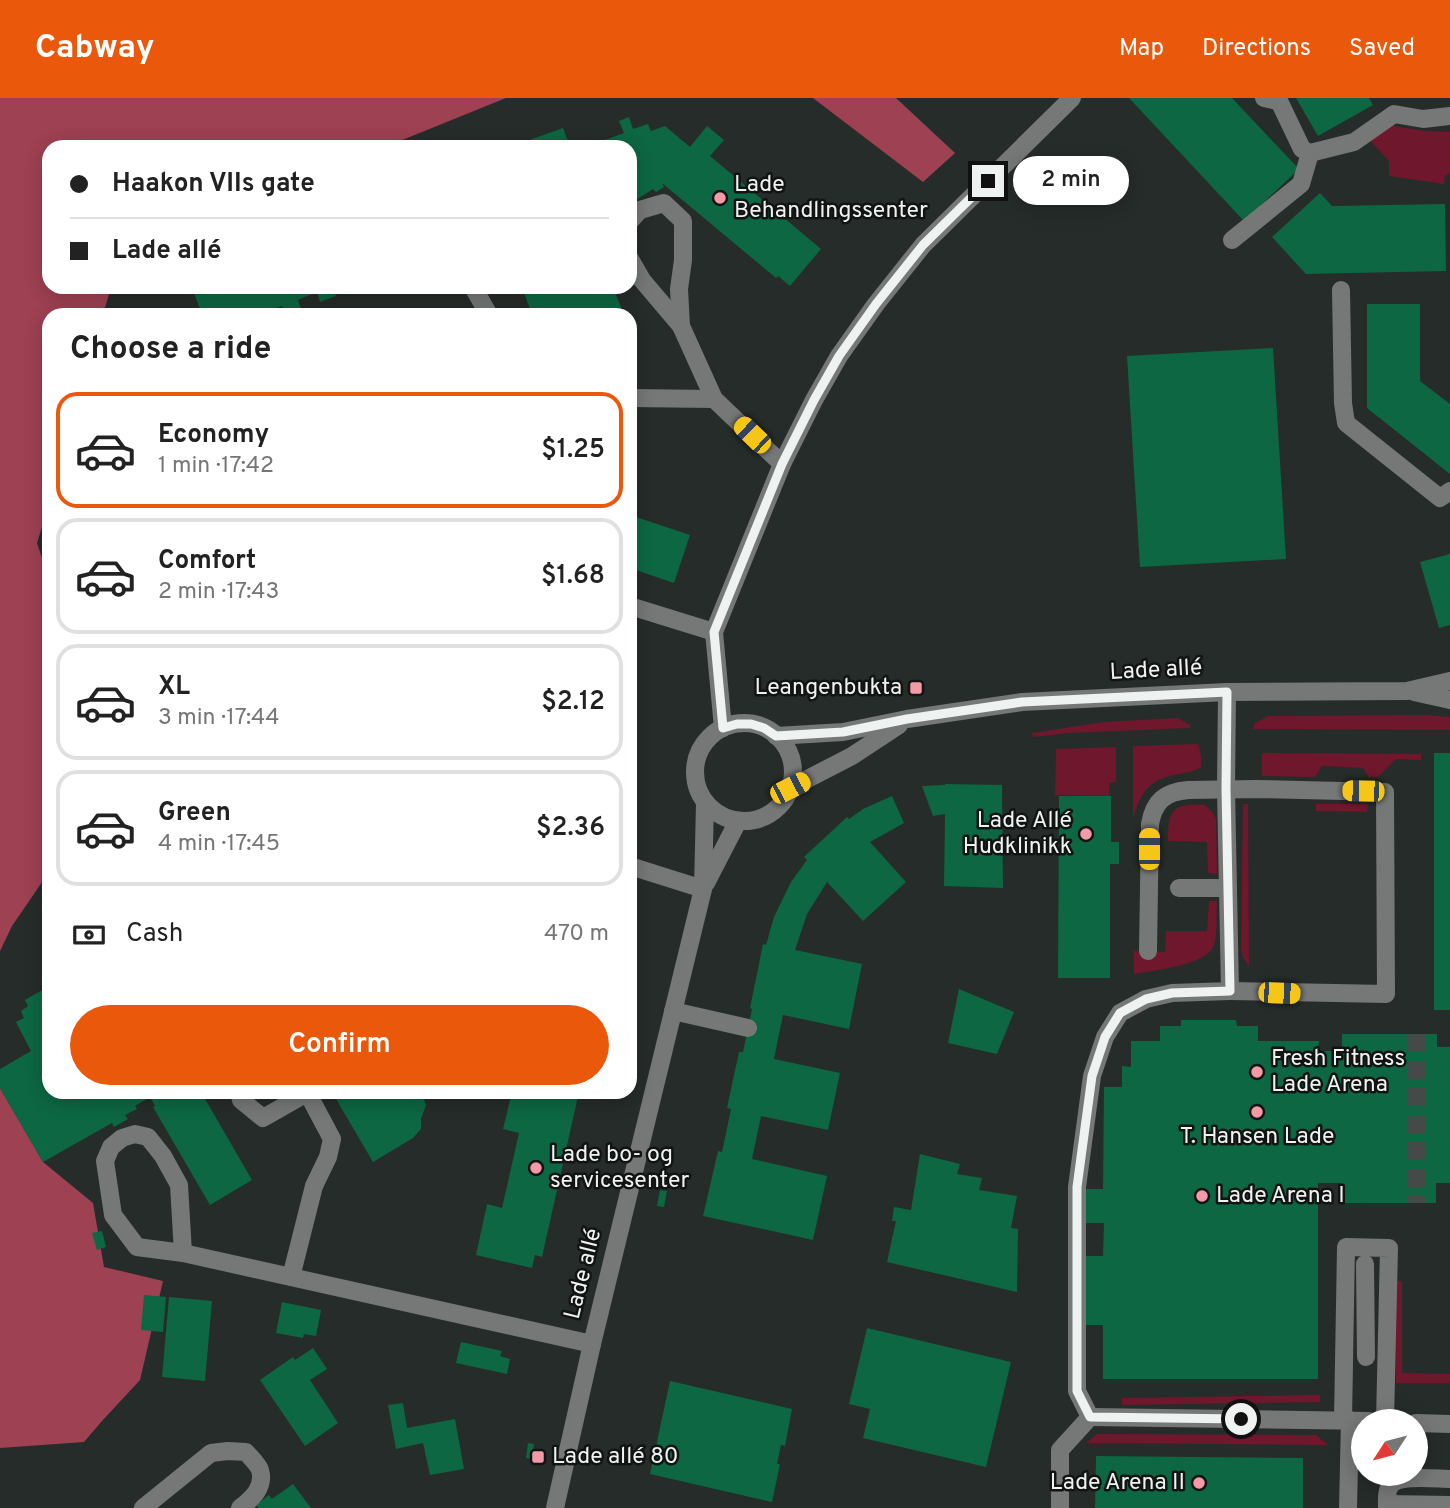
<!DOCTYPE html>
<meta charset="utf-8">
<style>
:root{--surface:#fff;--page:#f6f6f6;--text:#222;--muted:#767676;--line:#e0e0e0;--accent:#ea580c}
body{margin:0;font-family:Overpass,sans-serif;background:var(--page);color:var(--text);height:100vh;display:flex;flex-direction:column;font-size:26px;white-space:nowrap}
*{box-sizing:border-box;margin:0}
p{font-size:23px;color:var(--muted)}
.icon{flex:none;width:38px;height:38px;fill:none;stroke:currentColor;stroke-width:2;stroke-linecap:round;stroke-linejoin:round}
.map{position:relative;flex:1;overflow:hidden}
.panel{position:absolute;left:42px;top:210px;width:595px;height:791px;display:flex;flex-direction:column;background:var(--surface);border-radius:21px;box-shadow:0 4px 18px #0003}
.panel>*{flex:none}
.hud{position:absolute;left:42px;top:42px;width:595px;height:154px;border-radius:21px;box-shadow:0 4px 18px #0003;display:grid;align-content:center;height:154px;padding:0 28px;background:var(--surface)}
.needle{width:46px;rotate:234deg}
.controls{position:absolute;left:1351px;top:1311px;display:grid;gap:14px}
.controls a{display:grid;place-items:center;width:77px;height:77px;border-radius:50%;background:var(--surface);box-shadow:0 4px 18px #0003;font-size:35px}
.end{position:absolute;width:32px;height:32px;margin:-16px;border:9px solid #eef2f0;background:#111;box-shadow:0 0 0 4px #111}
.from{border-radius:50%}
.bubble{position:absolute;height:49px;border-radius:24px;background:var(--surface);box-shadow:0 4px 18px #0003;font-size:23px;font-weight:600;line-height:49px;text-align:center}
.car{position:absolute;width:21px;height:42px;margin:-21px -10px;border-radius:9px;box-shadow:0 0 5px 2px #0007;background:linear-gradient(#f5c518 24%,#345 0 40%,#f5c518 0 76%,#345 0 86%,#f5c518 0)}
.hud b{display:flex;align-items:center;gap:24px;height:66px;font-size:26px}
.hud b+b{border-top:2px solid var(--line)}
.hud i{width:18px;height:18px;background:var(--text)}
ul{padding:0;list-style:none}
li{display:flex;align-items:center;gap:21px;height:116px;margin:0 14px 10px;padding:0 14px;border:4px solid var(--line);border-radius:21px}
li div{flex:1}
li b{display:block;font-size:26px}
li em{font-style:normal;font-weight:600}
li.on{border-color:var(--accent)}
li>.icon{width:63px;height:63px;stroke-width:1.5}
h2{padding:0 28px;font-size:32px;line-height:84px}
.pay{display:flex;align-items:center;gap:18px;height:77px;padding:0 28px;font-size:26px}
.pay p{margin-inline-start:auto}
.button{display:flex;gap:14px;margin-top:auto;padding:14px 28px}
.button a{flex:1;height:80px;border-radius:42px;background:var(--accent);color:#fff;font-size:28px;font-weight:600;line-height:80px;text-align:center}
header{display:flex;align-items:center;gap:42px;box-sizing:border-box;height:98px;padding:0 35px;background:var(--accent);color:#fff}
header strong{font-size:33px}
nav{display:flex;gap:38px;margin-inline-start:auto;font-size:24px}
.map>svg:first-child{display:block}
.green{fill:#6f172d}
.forest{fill:#9e4152}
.building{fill:#0d6742}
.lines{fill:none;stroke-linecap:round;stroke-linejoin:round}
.minor-tunnel{stroke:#444a47;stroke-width:18;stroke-dasharray:18 9;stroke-linecap:butt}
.minor{stroke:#757876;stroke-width:18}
.route{stroke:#eef2f0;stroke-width:9}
.poi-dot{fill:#f49aa6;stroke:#111412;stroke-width:2.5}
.labels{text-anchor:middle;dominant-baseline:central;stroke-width:5;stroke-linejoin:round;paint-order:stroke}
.poi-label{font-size:23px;fill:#eef2f0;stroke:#111412;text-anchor:start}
.street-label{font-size:23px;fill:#eef2f0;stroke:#111412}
</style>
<header>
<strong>Cabway</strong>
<nav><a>Map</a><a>Directions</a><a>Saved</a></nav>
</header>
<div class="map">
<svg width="1450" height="1410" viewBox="0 0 1450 1410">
<rect width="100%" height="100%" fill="#262c29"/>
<g class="green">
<path d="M1387 27 1425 33 1450 34V75L1445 78 1444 86 1389 78V63L1369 41Z"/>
<path d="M1426 617 1450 619V632L1254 631V626L1268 618Z"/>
<path d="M1178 620 1190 627V630L1069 635 1033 639 1032 635 1104 624Z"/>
<path d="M1198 646 1201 658V669C1194 674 1188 674 1179 676 1149 681 1140 694 1133 722V648Z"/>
<path d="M1116 649V684L1109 685 1110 698 1055 697 1056 651Z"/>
<path d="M1262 655 1421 656V662L1396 661 1378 679H1369L1363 670 1322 668 1315 679 1262 678Z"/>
<path d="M1243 706H1248L1249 868 1243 859 1241 851Z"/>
<path d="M1316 706H1368L1367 714 1316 713Z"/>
<path d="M1205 707 1213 715 1216 721 1217 776 1208 775 1207 744 1168 743C1168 712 1172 705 1205 707Z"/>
<path d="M1209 803H1217C1216 815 1218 837 1214 847 1207 868 1154 872 1134 876V853L1165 854 1166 833H1207Z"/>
<path d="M1396 1183H1402V1275L1450 1276V1285H1396Z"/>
<path d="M1320 1297V1304L1122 1307V1300Z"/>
<path d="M1097 1336 1316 1337 1328 1347 1086 1345Z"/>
</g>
<g class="forest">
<path d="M0 0H506L385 49H49V189H111L103 217H49V406L37 445 49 481V774L12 828 0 853Z"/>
<path d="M813 0H896L955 55 923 84Z"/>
<path d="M0 990 43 1064 93 1105 104 1169 163 1183 140 1282 102 1323 84 1344 0 1350Z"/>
</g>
<g class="building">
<path d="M1129 0H1232L1299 71 1244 123Z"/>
<path d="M1296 0H1369L1373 7 1318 38Z"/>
<path d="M629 19 633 31 648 26 651 33 665 28 690 49 707 28 724 42 710 58 821 151 790 188 778 178 776 180 662 85 664 89 656 94 653 91 630 106V49H586L624 35 619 23Z"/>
<path d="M563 30 570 49H510Z"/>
<path d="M1320 95 1332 108 1445 106 1446 173 1306 176 1272 139Z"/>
<path d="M192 189H333L336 198 320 204 317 194 298 202 301 211 286 217 282 208 271 212 277 217H202Z"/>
<path d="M522 189H613L624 217H532Z"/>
<path d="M1367 206H1420V283L1450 306V376L1367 310Z"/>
<path d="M1273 250 1286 461 1140 469 1127 258Z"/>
<path d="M630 417 690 437 674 485 630 470 633 457 630 456Z"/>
<path d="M1450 456V527L1439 530 1420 464Z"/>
<rect x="1434" y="655" width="16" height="257"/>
<path d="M945 686 1002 687 1003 790 944 788 945 716 933 718 922 688 945 687Z"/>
<path d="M892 698 904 725 870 744 906 784 863 823 827 784 807 816 795 852 862 866 849 931 783 917 774 961 840 975 828 1032 761 1018 752 1061 827 1078 813 1142 703 1118 718 1053 722 1054 731 1011 727 1010 739 954H743L752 911 750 910 763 846 766 847 774 819 791 784 807 762 804 759 847 719 849 721 863 711Z"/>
<path d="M1059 698H1111V744H1119V766H1110V880H1058Z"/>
<path d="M49 888V994H201L252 1082 210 1107 153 1009 155 1008 150 999 135 1008 137 1011 125 1017 128 1021 114 1029 112 1025 43 1064 0 990V971L31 953 16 924 24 920 21 913 28 908 25 902Z"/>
<path d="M959 891 1014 914 997 956 948 945Z"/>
<path d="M1181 922H1236L1237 928H1258V943H1319L1318 953H1342V936H1437V949H1450V1085H1436V1105H1341V1085H1318V1281H1103V1227H1085V1158H1103L1104 1125H1085V1091H1103L1104 989H1122V968L1131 969V943H1160V928H1181Z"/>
<path d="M332 994H421L426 1007 421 1021V1031L413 1040 373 1064Z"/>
<path d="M512 994H579L542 1159 535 1157 532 1170 476 1157 487 1106 502 1110 519 1035 503 1031Z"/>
<path d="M920 1056 960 1066 957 1076 982 1080 979 1092 1017 1098 1011 1130 1018 1131 1017 1194 887 1164 896 1123H892L894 1109 911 1112Z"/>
<path d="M660 1092 667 1093 664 1109 657 1108Z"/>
<path d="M102 1133 106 1149 97 1152 92 1135Z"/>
<path d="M144 1197 166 1199 163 1234 141 1232Z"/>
<path d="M169 1199 212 1203 205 1283 162 1279Z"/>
<path d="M282 1204 321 1212 316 1238 304 1236 303 1240 276 1235Z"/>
<path d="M867 1230 1011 1264 986 1369 863 1340 870 1311 849 1306Z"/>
<path d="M461 1244 502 1253 500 1258 510 1261 507 1276 456 1265Z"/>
<path d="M313 1250 327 1271 310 1282 338 1325 305 1348 260 1282 293 1259 295 1262Z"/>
<path d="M670 1283 792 1311 785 1348 781 1347 777 1366H780L772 1404 650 1376Z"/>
<path d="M403 1305 407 1330 455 1321 464 1371 430 1377 423 1345 396 1351 388 1307Z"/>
<path d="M528 1345 534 1346 532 1361 526 1360Z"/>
<path d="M1096 1358 1303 1360V1410H1095Z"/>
<path d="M293 1386 311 1410H259L256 1407 269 1397 272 1401Z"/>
</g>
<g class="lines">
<path class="minor-tunnel" d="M1417 936V1105"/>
<g class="minor">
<path d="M1264 0 1277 3 1280 5 1302 51 1310 55 1354 44 1394 16 1423 21 1450 18"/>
<path d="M630 123 640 112 664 105 683 123V162L679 191 681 228"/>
<path d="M1232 142 1301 86 1310 55"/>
<path d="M630 161 642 182 681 228 714 301 782 366"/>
<path d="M473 189 489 217"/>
<path d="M1341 192 1343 305 1346 325 1440 400 1450 393"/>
<path d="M630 300 714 301"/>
<path d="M630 508 714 534"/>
<path d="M1414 594 1450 602"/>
<circle cx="744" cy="674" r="49"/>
<path d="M723 630 714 534 782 366 814 302 839 258 876 206 923 147 1072 0"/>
<path d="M776 638 843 634 907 621 1022 604 1227 594 1407 593 1450 583"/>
<path d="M790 690 852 658 899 627"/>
<path d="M630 768 703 791"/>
<path d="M706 785 738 723"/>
<path d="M1179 790H1228"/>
<path d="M1148 853 1150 726C1154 703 1165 694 1188 692L1256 691 1385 694 1386 896 1230 893"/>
<path d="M673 913 748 930"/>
<path d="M239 994 241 1002 263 1020 307 995"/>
<path d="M183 1155 179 1087 163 1058 148 1039 135 1036 122 1040 111 1049 105 1063 113 1117 137 1149 183 1155 592 1246"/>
<path d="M1365 1166 1366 1259"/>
<path d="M291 1179 314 1088 328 1059 332 1041 307 994"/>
<path d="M1090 1319 1077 1293V1089L1092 978 1105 939 1120 915 1146 901 1172 895 1230 893 1226 691 1227 594"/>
<path d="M1090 1319 1369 1323"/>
<path d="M1343 1322 1346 1149 1389 1150 1385 1323"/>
<path d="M1416 1325 1450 1326"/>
<path d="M1387 1406 1450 1407"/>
<path d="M143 1410 211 1355 228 1353 246 1354C250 1359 258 1366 260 1372 265 1389 252 1401 240 1410"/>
<path d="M555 1410 592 1246 703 791 705 705"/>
<path d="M1060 1410V1352L1090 1319"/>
<path d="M1348 1410 1350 1322"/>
<path d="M1387 1410C1387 1403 1386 1394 1390 1388 1398 1376 1436 1381 1450 1381"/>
</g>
</g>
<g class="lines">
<path class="route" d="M988 83 923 147 876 206 839 258 814 302 782 366 714 534 723 630 737 626H751L764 630 776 638 843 634 907 621 1022 604 1227 594 1226 691 1230 893 1172 895 1146 901 1120 915 1105 939 1092 978 1077 1089V1293L1090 1319 1241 1321"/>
</g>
<g class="poi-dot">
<circle cx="720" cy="100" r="7"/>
<rect x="909" y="583" width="14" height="14" rx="3.5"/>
<circle cx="1086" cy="736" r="7"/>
<circle cx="1257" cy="974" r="7"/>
<circle cx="1257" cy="1014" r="7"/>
<circle cx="536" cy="1070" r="7"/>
<circle cx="1202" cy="1098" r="7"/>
<rect x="531" y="1352" width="14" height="14" rx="3.5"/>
<circle cx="1199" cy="1385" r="7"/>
</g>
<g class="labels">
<g class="poi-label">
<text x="734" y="87">Lade<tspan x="734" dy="26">Behandlingssenter</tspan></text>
<text x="902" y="590" text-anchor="end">Leangenbukta</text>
<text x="1072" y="723" text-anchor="end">Lade Allé<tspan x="1072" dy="26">Hudklinikk</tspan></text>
<text x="1271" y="961">Fresh Fitness<tspan x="1271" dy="26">Lade Arena</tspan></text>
<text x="1257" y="1039" text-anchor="middle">T. Hansen Lade</text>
<text x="550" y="1057">Lade bo- og<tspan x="550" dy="26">servicesenter</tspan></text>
<text x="1216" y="1098">Lade Arena I</text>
<text x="552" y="1359">Lade allé 80</text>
<text x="1185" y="1385" text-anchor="end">Lade Arena II</text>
</g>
<g class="street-label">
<text transform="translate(1156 573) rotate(-3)">Lade allé</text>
<text transform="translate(584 1176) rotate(-76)">Lade allé</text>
</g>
</g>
</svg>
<div class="controls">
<a><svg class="needle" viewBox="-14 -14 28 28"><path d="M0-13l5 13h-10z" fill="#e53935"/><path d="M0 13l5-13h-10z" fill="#767676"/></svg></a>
</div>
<i class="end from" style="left:1241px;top:1321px"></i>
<i class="end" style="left:988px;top:83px"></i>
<div class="bubble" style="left:1013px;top:58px;width:116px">2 min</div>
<i class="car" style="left:752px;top:337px;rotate:314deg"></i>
<i class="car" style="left:790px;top:690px;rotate:63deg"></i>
<i class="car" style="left:1363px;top:693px;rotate:271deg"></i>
<i class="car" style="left:1149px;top:751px;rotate:0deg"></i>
<i class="car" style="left:1279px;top:895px;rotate:92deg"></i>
<div class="hud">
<b><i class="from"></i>Haakon VIIs gate</b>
<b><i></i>Lade allé</b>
</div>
<section class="panel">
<h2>Choose a ride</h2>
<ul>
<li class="on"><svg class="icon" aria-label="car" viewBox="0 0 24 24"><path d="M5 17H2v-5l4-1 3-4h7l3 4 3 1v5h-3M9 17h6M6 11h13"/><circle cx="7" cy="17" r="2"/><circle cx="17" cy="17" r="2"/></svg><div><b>Economy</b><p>1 min · 17:42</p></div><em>$1.25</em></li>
<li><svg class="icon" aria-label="car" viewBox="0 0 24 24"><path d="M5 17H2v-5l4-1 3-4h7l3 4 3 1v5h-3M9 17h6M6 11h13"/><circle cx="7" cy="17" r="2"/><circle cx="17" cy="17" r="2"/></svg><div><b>Comfort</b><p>2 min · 17:43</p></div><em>$1.68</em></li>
<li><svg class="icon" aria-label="car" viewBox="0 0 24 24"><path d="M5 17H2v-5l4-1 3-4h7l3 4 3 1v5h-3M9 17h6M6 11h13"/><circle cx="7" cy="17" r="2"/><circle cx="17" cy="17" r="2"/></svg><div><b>XL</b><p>3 min · 17:44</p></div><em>$2.12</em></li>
<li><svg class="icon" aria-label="car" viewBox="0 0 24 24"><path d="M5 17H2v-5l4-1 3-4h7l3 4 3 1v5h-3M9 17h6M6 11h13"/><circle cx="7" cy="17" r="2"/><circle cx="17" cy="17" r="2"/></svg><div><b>Green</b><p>4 min · 17:45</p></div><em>$2.36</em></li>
</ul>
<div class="pay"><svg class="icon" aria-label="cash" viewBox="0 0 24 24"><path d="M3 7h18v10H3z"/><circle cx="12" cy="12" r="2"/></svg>Cash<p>470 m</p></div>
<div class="button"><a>Confirm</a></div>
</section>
</div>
